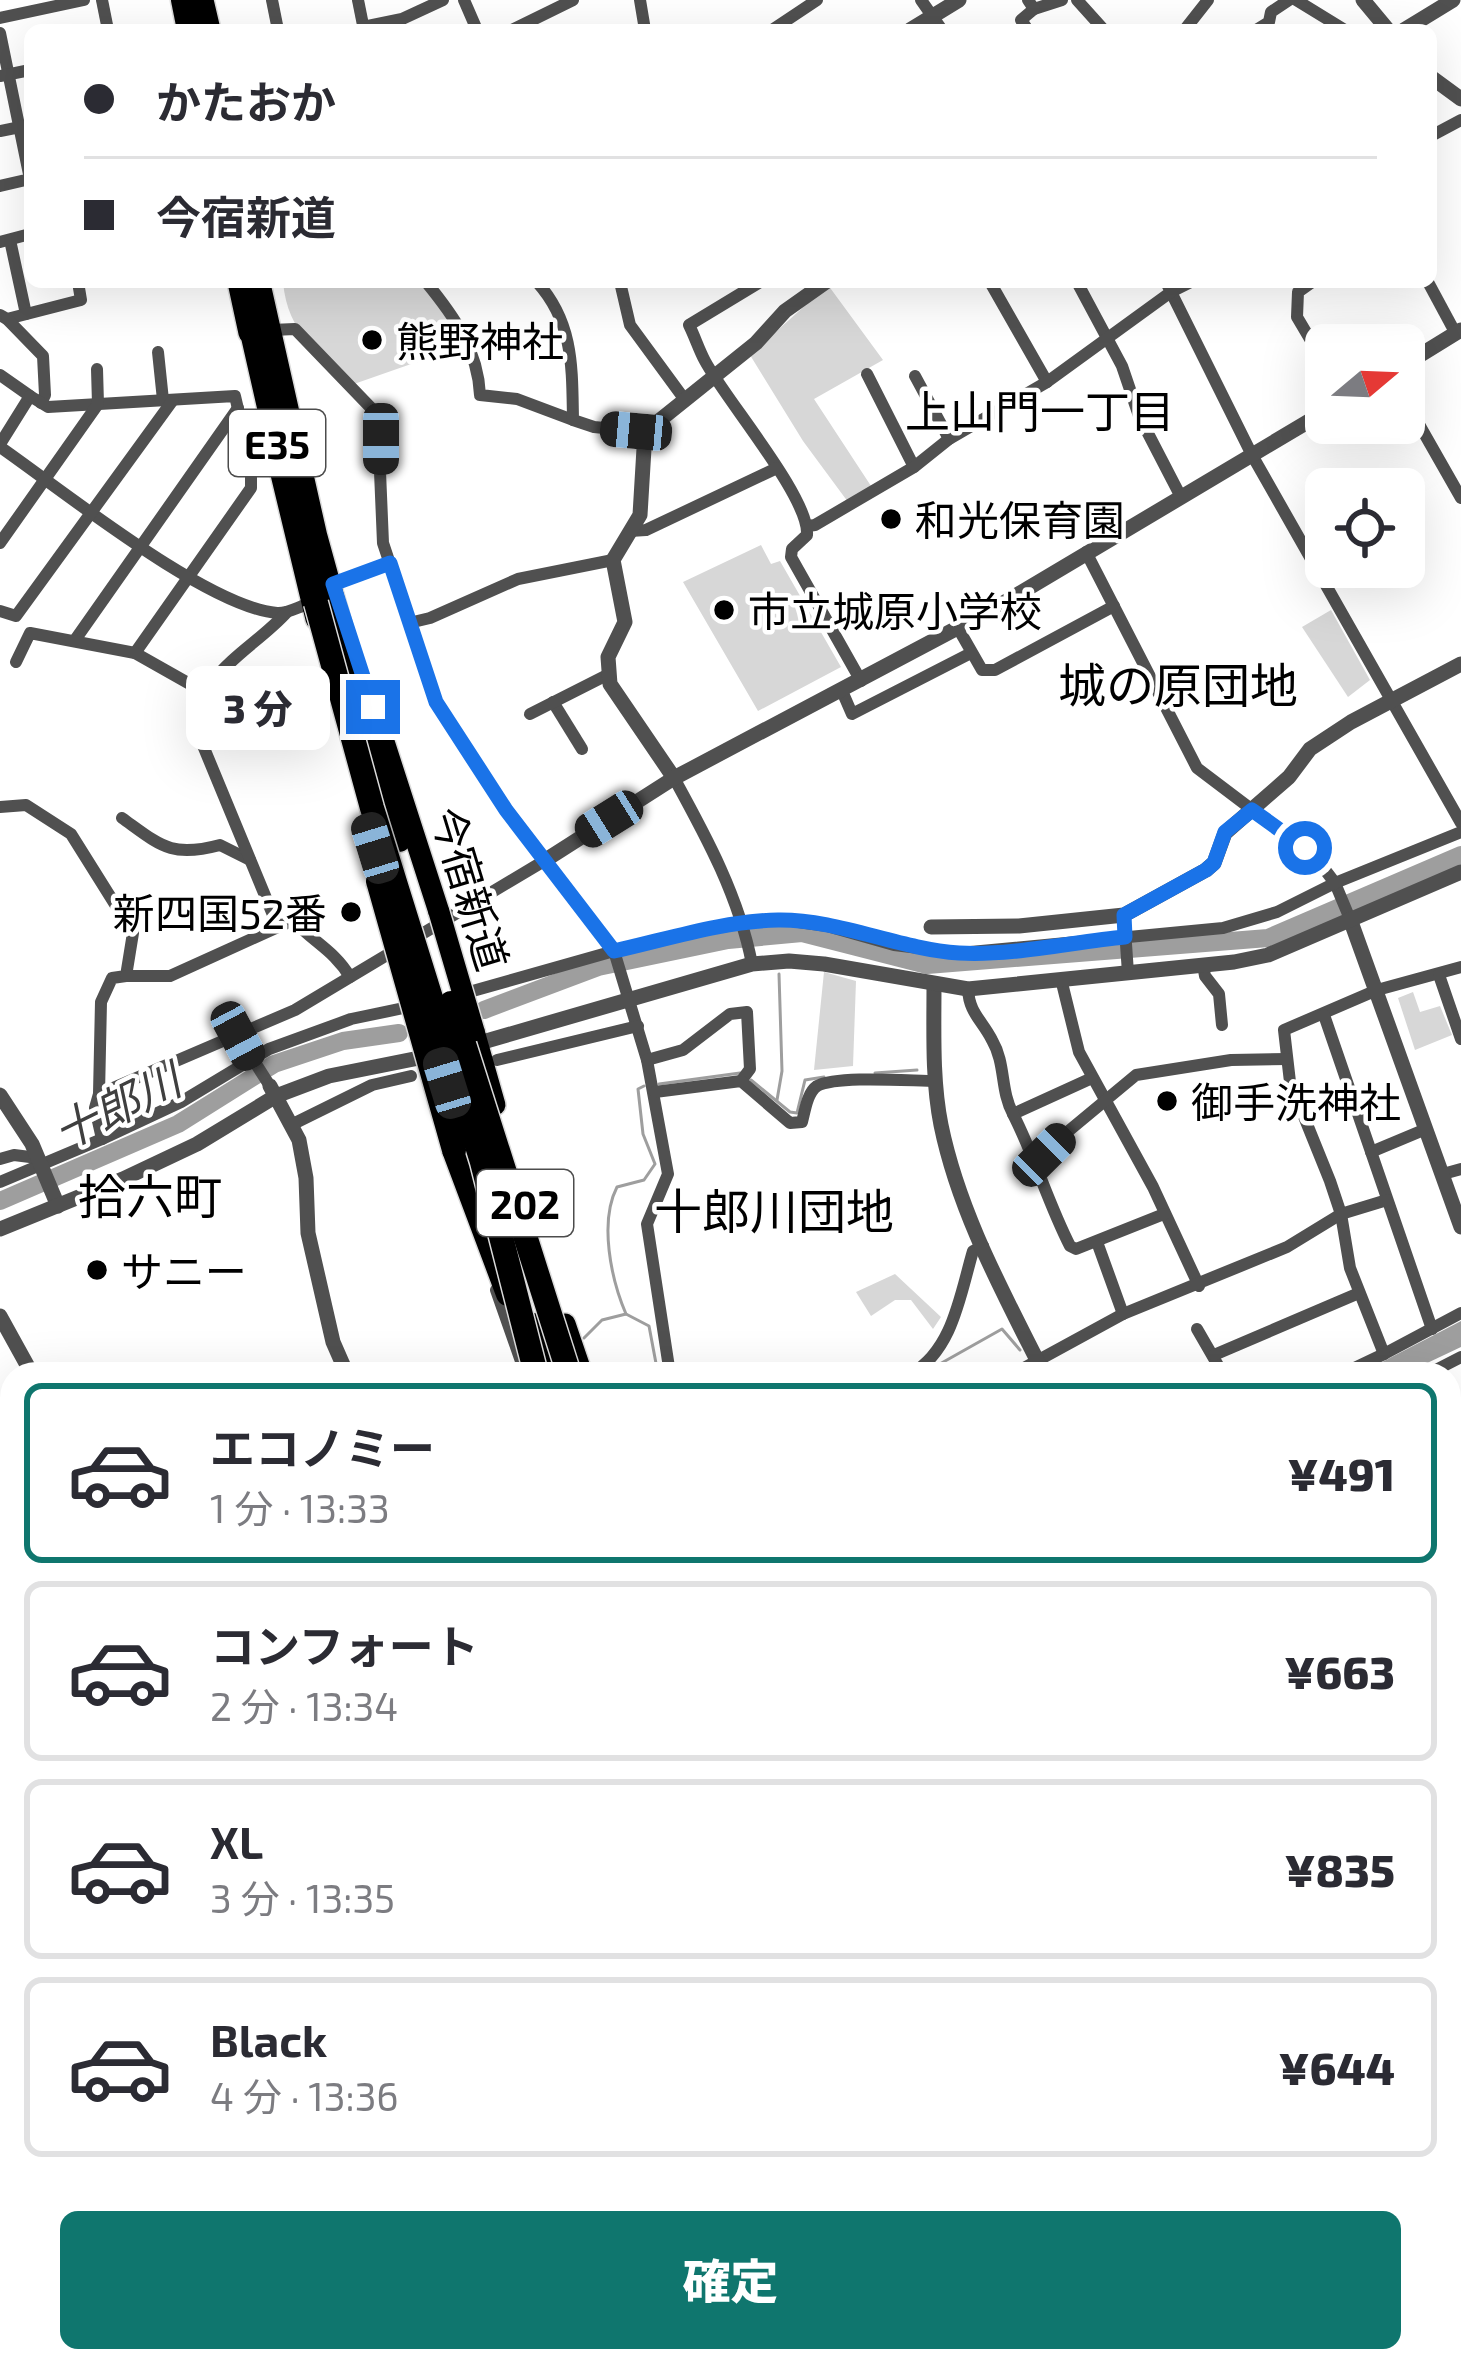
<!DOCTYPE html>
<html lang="ja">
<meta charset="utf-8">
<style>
:root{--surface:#fff;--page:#f2f2f3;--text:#2b2b33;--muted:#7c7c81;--line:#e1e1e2;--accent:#0f766e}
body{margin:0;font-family:"Exo 2","Noto Sans JP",sans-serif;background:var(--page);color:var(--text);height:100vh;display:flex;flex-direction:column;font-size:45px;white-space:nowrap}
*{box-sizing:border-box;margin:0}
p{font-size:39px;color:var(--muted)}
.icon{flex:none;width:66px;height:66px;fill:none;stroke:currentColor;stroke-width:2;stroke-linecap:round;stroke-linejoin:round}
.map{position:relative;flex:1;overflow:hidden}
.panel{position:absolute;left:0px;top:1362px;width:1461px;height:1011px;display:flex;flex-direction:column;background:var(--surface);border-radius:36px 36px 0 0;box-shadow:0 12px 48px #0002}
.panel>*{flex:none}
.hud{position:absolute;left:24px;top:24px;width:1413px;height:264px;border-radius:18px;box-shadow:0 12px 48px #0002;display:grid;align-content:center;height:264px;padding:0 60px;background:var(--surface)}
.needle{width:78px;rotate:71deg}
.controls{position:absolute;left:1305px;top:324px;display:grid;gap:24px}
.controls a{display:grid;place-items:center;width:120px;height:120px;border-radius:18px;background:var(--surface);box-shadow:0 12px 48px #0002;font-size:60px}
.end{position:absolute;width:54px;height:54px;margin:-27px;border:15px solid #1a73e8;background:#fff;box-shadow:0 0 0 6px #fff}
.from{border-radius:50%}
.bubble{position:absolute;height:84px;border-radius:18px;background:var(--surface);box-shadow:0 12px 48px #0002;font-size:39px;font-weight:800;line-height:84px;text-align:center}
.car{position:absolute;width:36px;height:72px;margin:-36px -18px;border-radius:15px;box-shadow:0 0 9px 3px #0007;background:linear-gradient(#222 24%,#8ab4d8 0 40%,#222 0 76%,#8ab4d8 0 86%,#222 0)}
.hud b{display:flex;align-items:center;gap:42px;height:114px;font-size:45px}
.hud b+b{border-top:3px solid var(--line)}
.hud i{width:30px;height:30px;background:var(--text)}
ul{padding:21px 0 0;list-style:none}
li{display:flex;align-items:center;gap:36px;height:180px;margin:0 24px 18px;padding:0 36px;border:6px solid var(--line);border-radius:18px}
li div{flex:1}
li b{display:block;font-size:45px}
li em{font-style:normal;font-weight:800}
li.selected{border-color:var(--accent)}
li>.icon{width:108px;height:108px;stroke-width:1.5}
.action{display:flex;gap:24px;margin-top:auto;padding:24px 60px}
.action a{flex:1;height:138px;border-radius:18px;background:var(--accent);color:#fff;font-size:48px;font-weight:800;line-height:138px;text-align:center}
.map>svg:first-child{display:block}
.green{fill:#d7d7d7}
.water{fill:#9e9e9e}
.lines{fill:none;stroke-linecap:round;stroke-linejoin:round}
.stream{stroke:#9e9e9e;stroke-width:3}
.river{stroke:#9e9e9e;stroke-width:18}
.trunk-casing{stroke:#dbdbdb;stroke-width:24}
.motorway-casing{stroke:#dbdbdb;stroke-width:27}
.minor{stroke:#505050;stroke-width:12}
.tertiary{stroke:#505050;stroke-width:15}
.trunk{stroke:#000;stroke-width:21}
.motorway{stroke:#000;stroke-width:24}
.trunk-bridge-casing{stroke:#dbdbdb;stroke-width:24;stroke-linecap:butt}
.motorway-bridge-casing{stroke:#dbdbdb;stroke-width:27;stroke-linecap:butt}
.trunk-bridge{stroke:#000;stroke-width:21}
.motorway-bridge{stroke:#000;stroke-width:24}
.route{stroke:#1a73e8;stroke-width:15}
.poi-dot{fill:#000;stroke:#fff;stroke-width:4.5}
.labels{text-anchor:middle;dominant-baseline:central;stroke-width:9;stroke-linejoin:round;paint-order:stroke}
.shield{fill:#fff;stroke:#4c4c4c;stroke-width:3}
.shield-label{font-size:39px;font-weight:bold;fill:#000}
.poi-label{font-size:42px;fill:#000;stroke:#fff;text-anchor:start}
.street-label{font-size:42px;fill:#000;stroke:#fff}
.neighbourhood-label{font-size:45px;fill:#000;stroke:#fff}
.water-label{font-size:45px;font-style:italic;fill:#3f3f3f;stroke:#fff}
.quarter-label{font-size:48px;fill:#000;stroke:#fff}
</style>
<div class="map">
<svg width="1461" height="2372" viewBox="0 0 1461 2372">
<rect width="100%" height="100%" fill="#fff"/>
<g class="green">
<path d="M283 282H418L457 324 469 350 456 360 414 363 354 384C318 350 288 335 283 282Z"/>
<path d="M828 285 883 360 814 399 871 486 848 502 803 441 750 355Z"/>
<path d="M761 545 771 564 780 561 841 667 758 711 683 582Z"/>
<path d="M1331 610 1370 680 1348 697 1302 627Z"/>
<path d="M824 972 856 981 853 1066 814 1070Z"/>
<path d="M1413 992 1420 1012 1440 1006 1452 1035 1415 1050 1398 998Z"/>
<path d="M895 1274 941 1317 933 1329 911 1300H895L871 1316 856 1292Z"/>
</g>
<path class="water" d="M1461 1321V1347L1404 1374H1359Z"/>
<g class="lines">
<g class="stream">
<path d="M875 1073 917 1070"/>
<path d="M751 1080 790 1112 797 1113 805 1080 824 1077"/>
<path d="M659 1084 740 1073"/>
<path d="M777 1100 782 1071 779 974"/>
<path d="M626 1314C611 1279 599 1222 617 1187L644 1180 655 1164 643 1134 638 1089 644 1086"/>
<path d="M584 1338 602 1320 626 1314 649 1326 658 1374"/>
<path d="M493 1374 506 1366"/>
<path d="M922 1374 1002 1329 1020 1350"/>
<path d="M0 1793 12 1783"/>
<path d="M0 1960 12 1976"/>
<path d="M0 2345H12"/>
</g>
<g class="river">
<path d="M484 1010 598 967 728 940 802 933 927 965 1268 938 1461 855"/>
<path d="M0 1201 178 1124 274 1064 343 1041 399 1033"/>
<path d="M0 2269 12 2265"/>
</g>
<g class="trunk-casing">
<g id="trunk">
<path d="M203 0 210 30"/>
<path d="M238 282 249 333"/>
<path d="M274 445 316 619"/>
<path d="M378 723 439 912"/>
<path d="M474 1031 495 1105"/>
<path d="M565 1324 582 1374"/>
<path d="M849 2361 852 2372"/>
</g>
</g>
<g class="motorway-casing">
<g id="motorway">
<path d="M183 0 189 30"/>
<path d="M258 282 315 535 399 840"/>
<path d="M249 319 281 460"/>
<path d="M454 1150 508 1294"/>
<path d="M534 1325 549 1374"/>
<path d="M1449 1690 1461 1683"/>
<path d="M1449 1710 1461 1702"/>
<path d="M229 2372 249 2361"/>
<path d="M264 2372 283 2361"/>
<path d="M294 2372 314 2361"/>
</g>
</g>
<g class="minor">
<path d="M102 0 108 30"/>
<path d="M272 0 278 30"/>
<path d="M358 0 364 30"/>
<path d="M464 0 477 30"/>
<path d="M640 0 645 30"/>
<path d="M921 0 942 30"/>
<path d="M1028 0 1034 9 1062 0"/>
<path d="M1077 0 1104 30"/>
<path d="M1296 0 1345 30"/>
<path d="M0 18 84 0"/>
<path d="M363 27 402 19 443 0"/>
<path d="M1186 28 1208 0"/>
<path d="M512 30 573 0"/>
<path d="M772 30 817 0"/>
<path d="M1028 30 1021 20 1034 9"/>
<path d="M1256 30 1269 22 1271 12 1289 0"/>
<path d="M0 33 30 179 0 186"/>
<path d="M0 76 30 70"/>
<path d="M0 131 30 125"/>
<path d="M1431 136 1461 120"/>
<path d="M10 240 26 314"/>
<path d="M0 242 30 234"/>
<path d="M426 282C454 316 478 350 480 395L517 399 573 420"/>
<path d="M537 282C574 323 572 368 573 420L594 427 645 432"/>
<path d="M620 282 630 325 685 400"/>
<path d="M760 282 689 325C695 337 699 350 705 361 725 399 810 498 807 535L792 549 791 557 861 681"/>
<path d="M990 282 1047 382"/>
<path d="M1077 282 1122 366 1139 416 1181 497"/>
<path d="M1191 282 1171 292 1252 455 1461 823"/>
<path d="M1312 282 1298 292 1297 317 1326 366"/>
<path d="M1428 282 1456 334"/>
<path d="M0 315 7 319 81 300 78 282"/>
<path d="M7 319 43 356 45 395 41 403"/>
<path d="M272 330 295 329 373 410 378 424 383 543 436 702 507 810 614 951 647 1060 668 1174 647 1224 670 1374"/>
<path d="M158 352 163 400"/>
<path d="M867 374 914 467"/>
<path d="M0 375 30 396 0 444"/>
<path d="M915 376 949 439"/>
<path d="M30 396 48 407 235 396 251 465V488L135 653"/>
<path d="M1404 398 1461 498"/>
<path d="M0 447C62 490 207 607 277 613 288 614 301 605 312 603"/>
<path d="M808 526 815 525 914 467 949 439 1047 382 1171 292 1166 282"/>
<path d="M630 531 646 530 777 468"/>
<path d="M0 543 98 404 97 369"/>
<path d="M1086 552 1197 768 1316 858 1335 883 1350 919"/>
<path d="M333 584 390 563"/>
<path d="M0 611 16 616 173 400"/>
<path d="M409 623 430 618 518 579 613 560"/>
<path d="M958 628 982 670H995L1114 606"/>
<path d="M75 640 238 408"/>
<path d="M16 662 30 633 135 653 204 692"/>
<path d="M842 691 852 714 971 653"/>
<path d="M553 702 582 749"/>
<path d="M530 714 609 674"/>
<path d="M674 778C707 838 739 897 752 964"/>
<path d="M0 807 26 805 71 834 133 933 126 976 112 978 101 1002 99 1094 95 1108 102 1139 0 1182"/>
<path d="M122 818C161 846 171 858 220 845L250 860"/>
<path d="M1124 915 1128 973"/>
<path d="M278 927 293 920C313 942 335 951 350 977"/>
<path d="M1203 965 1205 976 1219 994 1222 1025"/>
<path d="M1461 967 1377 990 1284 1030 1290 1082 1330 1181 1341 1214 1350 1268 1384 1354 1461 1313"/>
<path d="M1439 975 1461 1039"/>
<path d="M126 976H170L278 927 197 731C195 673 253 650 287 612"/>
<path d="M1061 979 1079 1052 1153 1187 1199 1286"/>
<path d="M968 989C969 1013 982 1020 992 1040 1006 1064 1000 1090 1013 1114L1092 1078"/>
<path d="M462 994 614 951 744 921 784 920 827 926 894 945 960 953 1223 928 1277 912 1335 883 1461 832"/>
<path d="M1324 1015 1432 1329"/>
<path d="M238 1036 270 1086"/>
<path d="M497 1060 638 1026"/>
<path d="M647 1060 683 1050 730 1014 747 1012 750 1069 741 1081"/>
<path d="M655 1092 741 1081 790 1123 802 1122C805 1111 807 1093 817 1086 838 1075 911 1081 936 1081"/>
<path d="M99 1094 295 1010 544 861"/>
<path d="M1013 1114C1035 1157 1048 1203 1070 1246L1076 1249 1164 1214"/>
<path d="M293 1124 372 1085 411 1076"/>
<path d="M102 1139 181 1102 269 1049 351 1019 413 1006"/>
<path d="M1371 1152 1426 1129"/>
<path d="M1036 1158 1136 1075 1231 1060 1287 1059"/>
<path d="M0 1159 14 1155 38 1158"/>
<path d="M1443 1174 1461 1169"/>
<path d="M1097 1242 1123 1314"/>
<path d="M496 1290 523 1367"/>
<path d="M1197 1329 1223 1374"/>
<path d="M1214 1355 1359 1293"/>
<path d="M911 1374C953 1350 960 1295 973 1251L983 1246"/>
<path d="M1013 1374 1123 1314 1287 1247 1341 1214 1387 1200"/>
<path d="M1342 1374 1384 1354"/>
<path d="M1428 1374 1461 1357"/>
<path d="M1449 1430 1461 1451"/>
<path d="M0 1473 12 1464"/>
<path d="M1449 1512 1461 1505"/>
<path d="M0 1601 12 1599"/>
<path d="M1449 1753 1461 1775"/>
<path d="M0 1784 12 1775"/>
<path d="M1449 1894 1461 1891"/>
<path d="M1449 1924 1461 1944"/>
<path d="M1461 2042 1452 2046 1461 2064"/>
<path d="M1449 2114 1461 2110"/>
<path d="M0 2284 12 2280"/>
<path d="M1449 2308 1461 2303"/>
<path d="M0 2314 12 2309"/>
<path d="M1103 2361 1109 2372"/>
<path d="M1171 2361 1179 2372"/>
<path d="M1257 2361 1264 2372"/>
<path d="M1359 2361 1365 2372"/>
<path d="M340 2372 357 2361"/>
<path d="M650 2372 669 2361"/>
<path d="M989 2372 1003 2361"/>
<path d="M1301 2372 1324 2361"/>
</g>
<g class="tertiary">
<path d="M1363 0 1388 30"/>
<path d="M910 30 959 0"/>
<path d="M1404 30 1453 0"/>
<path d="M1431 77 1461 99"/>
<path d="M1404 365 1461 330"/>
<path d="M674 778 610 684 608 657 625 622 613 560 640 515 645 432 756 343 785 311 826 282"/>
<path d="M544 861 674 778 995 608 1326 411"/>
<path d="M1350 919 1461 1227"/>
<path d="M931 927 1019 926 1124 915 1206 870 1214 863 1225 833 1289 777 1310 749 1351 722 1461 664"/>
<path d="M934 986C934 1031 932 1080 941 1125 959 1213 1004 1294 1044 1374"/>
<path d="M469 1046 752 964 789 961 824 964 968 989 1234 962 1268 955 1461 872"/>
<path d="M270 1086 299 1140 306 1178 308 1233 333 1342 347 1374"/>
<path d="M0 1095 32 1144 58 1206"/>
<path d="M0 1229 123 1179 197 1144 276 1096 329 1076 434 1055"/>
<path d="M0 1316 32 1374"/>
<path d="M0 1849 12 1841"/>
<path d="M0 1978 12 1995"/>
<path d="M1449 2129 1461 2143"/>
<path d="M0 2242 12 2237"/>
<path d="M605 2361 611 2372"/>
</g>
<use href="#trunk" class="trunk"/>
<use href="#motorway" class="motorway"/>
<g class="trunk-bridge-casing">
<path id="trunk-bridge" d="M439 912 474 1031"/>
</g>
<g class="motorway-bridge-casing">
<g id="motorway-bridge">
<path d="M316 603 372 808 482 1162 536 1374"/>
<path d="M378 881 454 1150"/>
<path d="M451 1003 569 1374"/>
<path d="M195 2372 215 2361"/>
</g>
</g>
<use href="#trunk-bridge" class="trunk-bridge"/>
<use href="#motorway-bridge" class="motorway-bridge"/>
</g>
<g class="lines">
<path class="route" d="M373 707 333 584 390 563 436 702 506 810 614 951C668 939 723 921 778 920 838 919 898 949 959 953 1013 956 1072 942 1125 937L1124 915 1206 870 1214 863 1225 832 1252 810 1305 848"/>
</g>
<g class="poi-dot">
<circle cx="372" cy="340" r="12"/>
<circle cx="891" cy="519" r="12"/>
<circle cx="724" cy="610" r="12"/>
<circle cx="351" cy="912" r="12"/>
<circle cx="1167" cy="1101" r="12"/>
<circle cx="97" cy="1270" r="12"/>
</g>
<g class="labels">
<g class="shield">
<rect x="229" y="410" width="96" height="66" rx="9"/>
<rect x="477" y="1170" width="96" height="66" rx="9"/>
</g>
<g class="shield-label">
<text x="277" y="443">E35</text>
<text x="525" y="1203">202</text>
</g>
<g class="poi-label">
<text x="396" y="340">熊野神社</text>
<text x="915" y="519">和光保育園</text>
<text x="748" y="610">市立城原小学校</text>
<text x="327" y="912" text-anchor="end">新四国52番</text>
<text x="1191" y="1101">御手洗神社</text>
<text x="121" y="1270">サニー</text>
</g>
<g class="street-label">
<text transform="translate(471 888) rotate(73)">今宿新道</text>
</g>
<g class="neighbourhood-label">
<text x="1040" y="410">上山門一丁目</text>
</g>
<g class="water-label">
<text transform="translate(116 1105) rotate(-26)">十郎川</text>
</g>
<g class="quarter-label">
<text x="1178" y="684">城の原団地</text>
<text x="150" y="1195">拾六町</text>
<text x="774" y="1210">十郎川団地</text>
</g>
</g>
</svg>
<div class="controls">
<a><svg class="needle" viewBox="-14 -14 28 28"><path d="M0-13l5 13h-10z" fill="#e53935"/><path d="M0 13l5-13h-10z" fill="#7c7c81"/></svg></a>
<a><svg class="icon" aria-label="locate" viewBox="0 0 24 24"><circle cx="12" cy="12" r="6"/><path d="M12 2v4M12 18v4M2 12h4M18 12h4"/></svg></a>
</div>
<i class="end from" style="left:1305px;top:848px"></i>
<i class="end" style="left:373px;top:707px"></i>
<div class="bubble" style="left:186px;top:666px;width:144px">3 分</div>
<i class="car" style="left:636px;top:431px;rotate:275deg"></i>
<i class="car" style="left:381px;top:439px;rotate:180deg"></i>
<i class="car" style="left:609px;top:819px;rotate:238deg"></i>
<i class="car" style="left:375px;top:848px;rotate:343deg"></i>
<i class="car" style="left:238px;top:1036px;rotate:152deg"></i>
<i class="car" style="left:447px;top:1083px;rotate:343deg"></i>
<i class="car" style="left:1044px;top:1155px;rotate:45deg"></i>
<div class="hud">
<b><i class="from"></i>かたおか</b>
<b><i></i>今宿新道</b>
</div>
<section class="panel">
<ul>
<li class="selected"><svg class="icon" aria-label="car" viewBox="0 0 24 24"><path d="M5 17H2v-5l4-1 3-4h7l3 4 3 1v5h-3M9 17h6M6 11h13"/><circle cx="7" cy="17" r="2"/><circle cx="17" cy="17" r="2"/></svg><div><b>エコノミー</b><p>1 分 · 13:33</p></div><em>¥491</em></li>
<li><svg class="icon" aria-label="car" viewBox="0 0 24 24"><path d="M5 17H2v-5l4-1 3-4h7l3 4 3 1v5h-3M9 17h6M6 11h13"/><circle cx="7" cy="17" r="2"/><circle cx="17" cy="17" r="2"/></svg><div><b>コンフォート</b><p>2 分 · 13:34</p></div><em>¥663</em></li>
<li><svg class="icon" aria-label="car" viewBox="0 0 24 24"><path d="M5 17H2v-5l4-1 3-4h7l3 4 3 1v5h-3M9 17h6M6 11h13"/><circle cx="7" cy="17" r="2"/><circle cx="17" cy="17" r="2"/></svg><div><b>XL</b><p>3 分 · 13:35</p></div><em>¥835</em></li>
<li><svg class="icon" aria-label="car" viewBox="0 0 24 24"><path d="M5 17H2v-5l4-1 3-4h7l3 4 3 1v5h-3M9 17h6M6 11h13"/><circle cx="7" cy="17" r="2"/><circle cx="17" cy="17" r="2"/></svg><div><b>Black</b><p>4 分 · 13:36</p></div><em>¥644</em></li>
</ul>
<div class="action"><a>確定</a></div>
</section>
</div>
